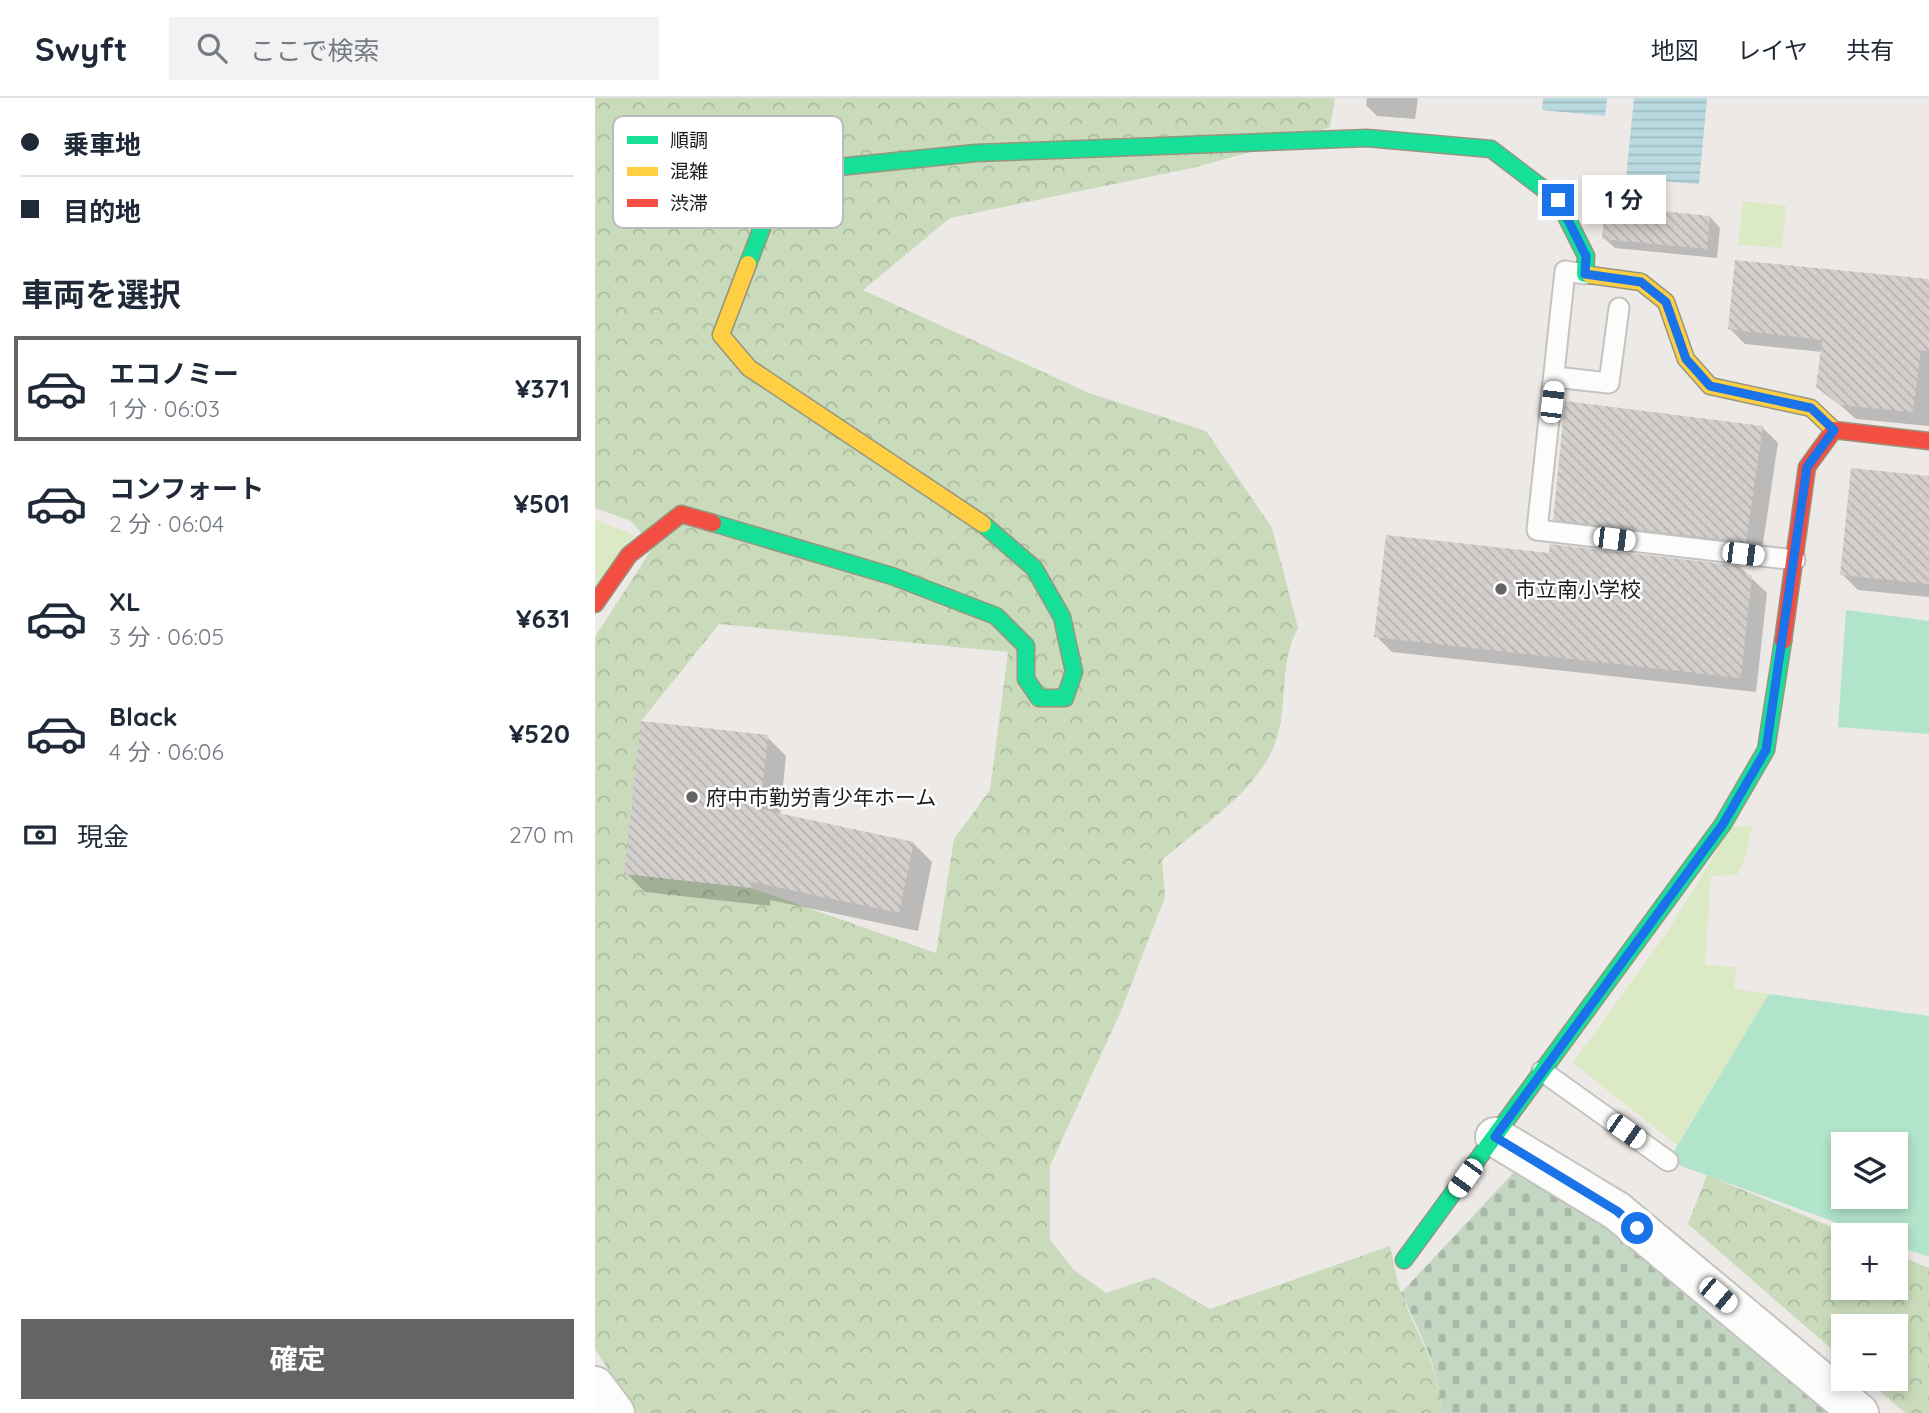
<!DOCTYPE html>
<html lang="ja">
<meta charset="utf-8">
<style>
:root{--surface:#fff;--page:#f2f2f3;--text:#1f2937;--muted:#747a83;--line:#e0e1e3;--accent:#656463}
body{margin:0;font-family:Quicksand,"Noto Sans JP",sans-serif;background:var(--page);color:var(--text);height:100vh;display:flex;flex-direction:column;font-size:26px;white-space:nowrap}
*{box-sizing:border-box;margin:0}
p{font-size:23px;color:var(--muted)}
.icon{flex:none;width:38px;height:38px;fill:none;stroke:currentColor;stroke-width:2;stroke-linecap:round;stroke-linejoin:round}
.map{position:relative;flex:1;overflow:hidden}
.sheet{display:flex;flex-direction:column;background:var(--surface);width:595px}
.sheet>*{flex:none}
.guide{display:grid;align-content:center;height:154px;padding:0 21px;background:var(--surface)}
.controls{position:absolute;left:1236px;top:1034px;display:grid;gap:14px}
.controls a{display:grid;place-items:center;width:77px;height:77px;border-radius:0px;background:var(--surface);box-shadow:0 4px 10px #0003;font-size:35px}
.end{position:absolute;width:32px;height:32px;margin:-16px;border:9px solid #1a73e8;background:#fff;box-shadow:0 0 0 4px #fff}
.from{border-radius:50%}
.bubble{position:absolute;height:49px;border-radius:0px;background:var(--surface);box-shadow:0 4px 10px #0003;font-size:23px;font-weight:700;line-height:49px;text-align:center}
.car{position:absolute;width:21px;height:42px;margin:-21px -10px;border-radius:9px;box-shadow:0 0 5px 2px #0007;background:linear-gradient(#fff 24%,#345 0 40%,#fff 0 76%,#345 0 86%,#fff 0)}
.guide b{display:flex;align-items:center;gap:24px;height:66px;font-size:26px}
.guide b+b{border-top:2px solid var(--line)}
.guide i{width:18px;height:18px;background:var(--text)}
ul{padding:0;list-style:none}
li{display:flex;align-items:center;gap:21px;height:105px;margin:0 14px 10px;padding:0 7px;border:4px solid transparent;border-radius:0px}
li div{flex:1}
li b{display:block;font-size:26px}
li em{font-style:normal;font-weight:700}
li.selected{border-color:var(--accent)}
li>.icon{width:63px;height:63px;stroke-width:1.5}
h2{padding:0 21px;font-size:32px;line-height:84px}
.pay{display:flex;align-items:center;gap:18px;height:77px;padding:0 21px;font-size:26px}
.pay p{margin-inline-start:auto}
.button{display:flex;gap:14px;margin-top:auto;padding:14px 21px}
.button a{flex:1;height:80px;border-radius:0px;background:var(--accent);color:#fff;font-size:28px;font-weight:700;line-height:80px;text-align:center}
header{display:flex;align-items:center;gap:42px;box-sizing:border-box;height:98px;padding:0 35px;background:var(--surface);border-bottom:2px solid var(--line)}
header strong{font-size:33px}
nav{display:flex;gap:38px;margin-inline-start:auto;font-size:24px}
.search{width:490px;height:63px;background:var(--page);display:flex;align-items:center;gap:18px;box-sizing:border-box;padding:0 24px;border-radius:0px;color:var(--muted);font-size:26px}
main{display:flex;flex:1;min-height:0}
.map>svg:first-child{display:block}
.grass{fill:#dbeac4}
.forest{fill:url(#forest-crowns);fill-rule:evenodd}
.cemetery{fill:url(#cemetery-stones)}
.pitch{fill:#b1e4ca;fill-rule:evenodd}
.water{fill:url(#water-rules)}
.shadow{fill:#0003}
.building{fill:url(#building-back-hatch)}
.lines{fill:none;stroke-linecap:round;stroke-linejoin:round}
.lane-casing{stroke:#c4c3c2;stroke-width:23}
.street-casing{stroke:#c4c3c2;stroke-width:42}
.fast-casing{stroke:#96957e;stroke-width:19}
.slow-casing{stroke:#96957e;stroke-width:19}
.jam-casing{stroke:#96957e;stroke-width:19}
.lane{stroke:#fcfcfb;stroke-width:19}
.street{stroke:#fcfcfb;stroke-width:38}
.fast{stroke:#16e098;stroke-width:16}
.slow{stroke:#ffcf43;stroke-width:16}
.jam{stroke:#f24e42;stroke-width:16}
.route{stroke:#1a73e8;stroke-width:9}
.poi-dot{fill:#656463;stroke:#fff;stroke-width:2.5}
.labels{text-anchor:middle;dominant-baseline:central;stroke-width:5;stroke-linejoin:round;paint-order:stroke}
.poi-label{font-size:21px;fill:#1d1d1d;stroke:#fff;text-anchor:start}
.key{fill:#fff;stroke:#bbb;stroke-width:2}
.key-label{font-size:19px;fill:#1d1d1d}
</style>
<header>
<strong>Swyft</strong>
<div class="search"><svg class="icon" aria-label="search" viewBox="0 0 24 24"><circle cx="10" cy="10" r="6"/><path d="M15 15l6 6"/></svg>ここで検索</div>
<nav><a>地図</a><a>レイヤ</a><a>共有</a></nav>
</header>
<main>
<section class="sheet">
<div class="guide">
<b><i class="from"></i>乗車地</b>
<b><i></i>目的地</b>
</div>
<h2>車両を選択</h2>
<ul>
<li class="selected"><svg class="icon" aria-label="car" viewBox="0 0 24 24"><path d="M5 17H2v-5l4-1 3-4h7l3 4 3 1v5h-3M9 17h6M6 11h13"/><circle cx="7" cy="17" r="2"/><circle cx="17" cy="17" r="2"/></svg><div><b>エコノミー</b><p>1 分 · 06:03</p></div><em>¥371</em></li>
<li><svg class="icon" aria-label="car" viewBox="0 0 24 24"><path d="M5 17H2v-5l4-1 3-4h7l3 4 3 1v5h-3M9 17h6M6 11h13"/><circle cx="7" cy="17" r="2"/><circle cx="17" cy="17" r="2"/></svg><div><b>コンフォート</b><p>2 分 · 06:04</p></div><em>¥501</em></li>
<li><svg class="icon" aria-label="car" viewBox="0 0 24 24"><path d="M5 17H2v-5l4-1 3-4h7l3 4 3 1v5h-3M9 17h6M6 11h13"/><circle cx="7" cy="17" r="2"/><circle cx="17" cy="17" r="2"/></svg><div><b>XL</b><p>3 分 · 06:05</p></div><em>¥631</em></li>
<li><svg class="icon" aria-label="car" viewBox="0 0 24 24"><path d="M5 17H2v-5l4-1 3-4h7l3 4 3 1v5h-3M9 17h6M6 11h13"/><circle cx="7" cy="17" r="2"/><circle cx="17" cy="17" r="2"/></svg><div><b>Black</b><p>4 分 · 06:06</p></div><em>¥520</em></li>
</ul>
<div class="pay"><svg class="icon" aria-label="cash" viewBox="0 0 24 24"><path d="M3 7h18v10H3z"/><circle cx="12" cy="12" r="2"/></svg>現金<p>270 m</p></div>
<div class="button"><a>確定</a></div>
</section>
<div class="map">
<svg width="1334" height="1315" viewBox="0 0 1334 1315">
<defs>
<pattern id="forest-crowns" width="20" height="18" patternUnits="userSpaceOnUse" patternTransform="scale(1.75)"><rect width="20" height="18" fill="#c9dbbb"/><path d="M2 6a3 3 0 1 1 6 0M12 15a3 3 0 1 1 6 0" fill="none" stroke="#acbca0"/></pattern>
<pattern id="cemetery-stones" width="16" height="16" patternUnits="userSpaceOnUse" patternTransform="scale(1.75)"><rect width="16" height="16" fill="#c4d7c3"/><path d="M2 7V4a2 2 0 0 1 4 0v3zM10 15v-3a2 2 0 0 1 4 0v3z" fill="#a8b8a7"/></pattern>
<pattern id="water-rules" width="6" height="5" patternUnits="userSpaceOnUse" patternTransform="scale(1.75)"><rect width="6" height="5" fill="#b9dae0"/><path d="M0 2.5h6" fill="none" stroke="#9fbbc0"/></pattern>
<pattern id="building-back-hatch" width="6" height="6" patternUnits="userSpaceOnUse" patternTransform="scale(1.75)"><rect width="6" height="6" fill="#d2cfcd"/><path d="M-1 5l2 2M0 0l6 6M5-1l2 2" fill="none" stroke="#b4b1b0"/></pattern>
</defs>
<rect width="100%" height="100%" fill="#ece9e6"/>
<g class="grass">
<path d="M1148 103 1191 108 1187 150 1143 147Z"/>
<path d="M0 422 40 437 0 489Z"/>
<path d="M1137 728H1157L1151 758 1142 777 1116 778 1110 867 1141 869 1139 891 1174 896 1082 1047 978 965 1073 833Z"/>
</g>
<g class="forest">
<path d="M0 0H740L735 29 718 37 597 70 355 120 268 192 494 295 611 333 677 430 703 530C684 566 693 599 683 636 669 690 607 727 567 762L570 799 526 913 455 1068V1142L479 1172 511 1195 559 1179 615 1211 795 1148C799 1164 801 1182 807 1197 822 1237 846 1271 846 1315H42L0 1251V539L58 449 36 423 0 410ZM124 526 413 554 395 692 359 741 341 855 156 790 46 623Z"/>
<path d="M1112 1077 1256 1137 1248 1138V1190H1300V1156L1334 1170V1315H1310L1271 1281H1300V1228H1248V1261L1093 1126Z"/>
</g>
<path class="cemetery" d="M934 1058 1245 1315H846C846 1272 824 1233 806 1195Z"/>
<g class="pitch">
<path d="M1251 512 1334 523V636L1243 629Z"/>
<path d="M1174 896 1334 918V1159L1300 1147V1138L1275 1137 1073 1063ZM1248 1046H1300V1099H1248Z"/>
</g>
<g class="water">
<path d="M948 0H1012L1010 18 947 12Z"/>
<path d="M1039 0H1112L1104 86 1031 80Z"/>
</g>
<g class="shadow">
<path d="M772 0H823L820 21 782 18 771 7Z"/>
<path d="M1115 119 1125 130 1122 160 1020 150 1009 140Z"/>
<path d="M1334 183V328L1261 321 1223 288 1227 254 1150 246 1135 231Z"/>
<path d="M1167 329 1183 345 1166 459 975 437 960 421Z"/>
<path d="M1334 380V499L1263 492 1247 476Z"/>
<path d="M956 457 1146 470 1172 495 1161 594 797 554 781 538Z"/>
<path d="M172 639 191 658 185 717 318 745 337 764 323 833 175 802V808L50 794 31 775Z"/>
</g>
<g class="building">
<path d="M1010 107 1115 118 1112 151 1007 141Z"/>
<path d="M1140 162 1334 181V253L1326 252 1318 314 1244 307 1221 289 1227 242 1133 231Z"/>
<path d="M970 303 1168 328 1151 444 958 422Z"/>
<path d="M1256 370 1334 378V486L1245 477Z"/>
<path d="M791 437 954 455 955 446 1147 468 1146 476 1157 477 1146 580 779 539Z"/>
<path d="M46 623 173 637 165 711 319 744 304 815 157 784 156 790 29 776Z"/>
</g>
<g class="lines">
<g class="lane-casing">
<g id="lane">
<path d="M990 176 970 173 942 432 1200 462"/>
<path d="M960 279 1014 285 1024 210"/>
<path d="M947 973 1073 1063"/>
</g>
</g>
<g class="street-casing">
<g id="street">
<path d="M900 1039 1022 1113 1264 1315"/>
<path d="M0 1288 20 1315"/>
</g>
</g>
<g class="fast-casing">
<g id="fast">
<path d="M153 166 172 117 233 70 381 55 772 40 896 51 963 102 991 158 990 176 995 177"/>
<path d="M118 425 297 478 401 518 431 548V581L444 600H470L479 574 467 519 439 470 388 426"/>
<path d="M809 1162 1128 726 1171 652 1188 543"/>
</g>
</g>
<g class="slow-casing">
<g id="slow">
<path d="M153 166 126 237 154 270 388 426"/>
<path d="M995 177 1046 184 1071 204 1091 261 1115 288 1216 310 1239 332"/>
</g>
</g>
<g class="jam-casing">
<g id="jam">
<path d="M0 506 34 457 86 416 118 425"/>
<path d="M1188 543 1212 369 1239 332 1334 343"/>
</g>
</g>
<use href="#lane" class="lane"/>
<use href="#street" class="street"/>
<use href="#fast" class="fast"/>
<use href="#slow" class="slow"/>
<use href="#jam" class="jam"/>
</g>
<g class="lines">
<path class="route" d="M963 102 991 158 990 176 1046 184 1071 204 1091 261 1115 288 1216 310 1239 332 1212 369 1171 652 1128 726 900 1039 1022 1113 1042 1130"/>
</g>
<g class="poi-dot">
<circle cx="906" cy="491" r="7"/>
<circle cx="97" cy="699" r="7"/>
</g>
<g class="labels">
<g class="poi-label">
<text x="920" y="491">市立南小学校</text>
<text x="111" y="699">府中市勤労青少年ホーム</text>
</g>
</g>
<rect x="18" y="18" width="230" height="112" rx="10" class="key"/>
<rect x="32" y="38" width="31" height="8" fill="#16e098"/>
<rect x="32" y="69" width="31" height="9" fill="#ffcf43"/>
<rect x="32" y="101" width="31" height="8" fill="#f24e42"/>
<g class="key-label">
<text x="75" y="49">順調</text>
<text x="75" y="80">混雑</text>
<text x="75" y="112">渋滞</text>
</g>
</svg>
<div class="controls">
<a><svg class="icon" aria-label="layers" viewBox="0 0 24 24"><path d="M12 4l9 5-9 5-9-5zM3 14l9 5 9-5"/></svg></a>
<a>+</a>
<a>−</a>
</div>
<i class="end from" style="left:1042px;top:1130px"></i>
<i class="end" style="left:963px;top:102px"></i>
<div class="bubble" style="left:987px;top:77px;width:84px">1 分</div>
<i class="car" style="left:957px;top:304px;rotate:7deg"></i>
<i class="car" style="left:1019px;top:441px;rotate:97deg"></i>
<i class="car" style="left:1148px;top:456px;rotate:97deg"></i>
<i class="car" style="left:1031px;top:1033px;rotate:125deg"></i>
<i class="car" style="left:870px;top:1080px;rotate:216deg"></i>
<i class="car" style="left:1123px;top:1197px;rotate:130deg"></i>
</div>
</main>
